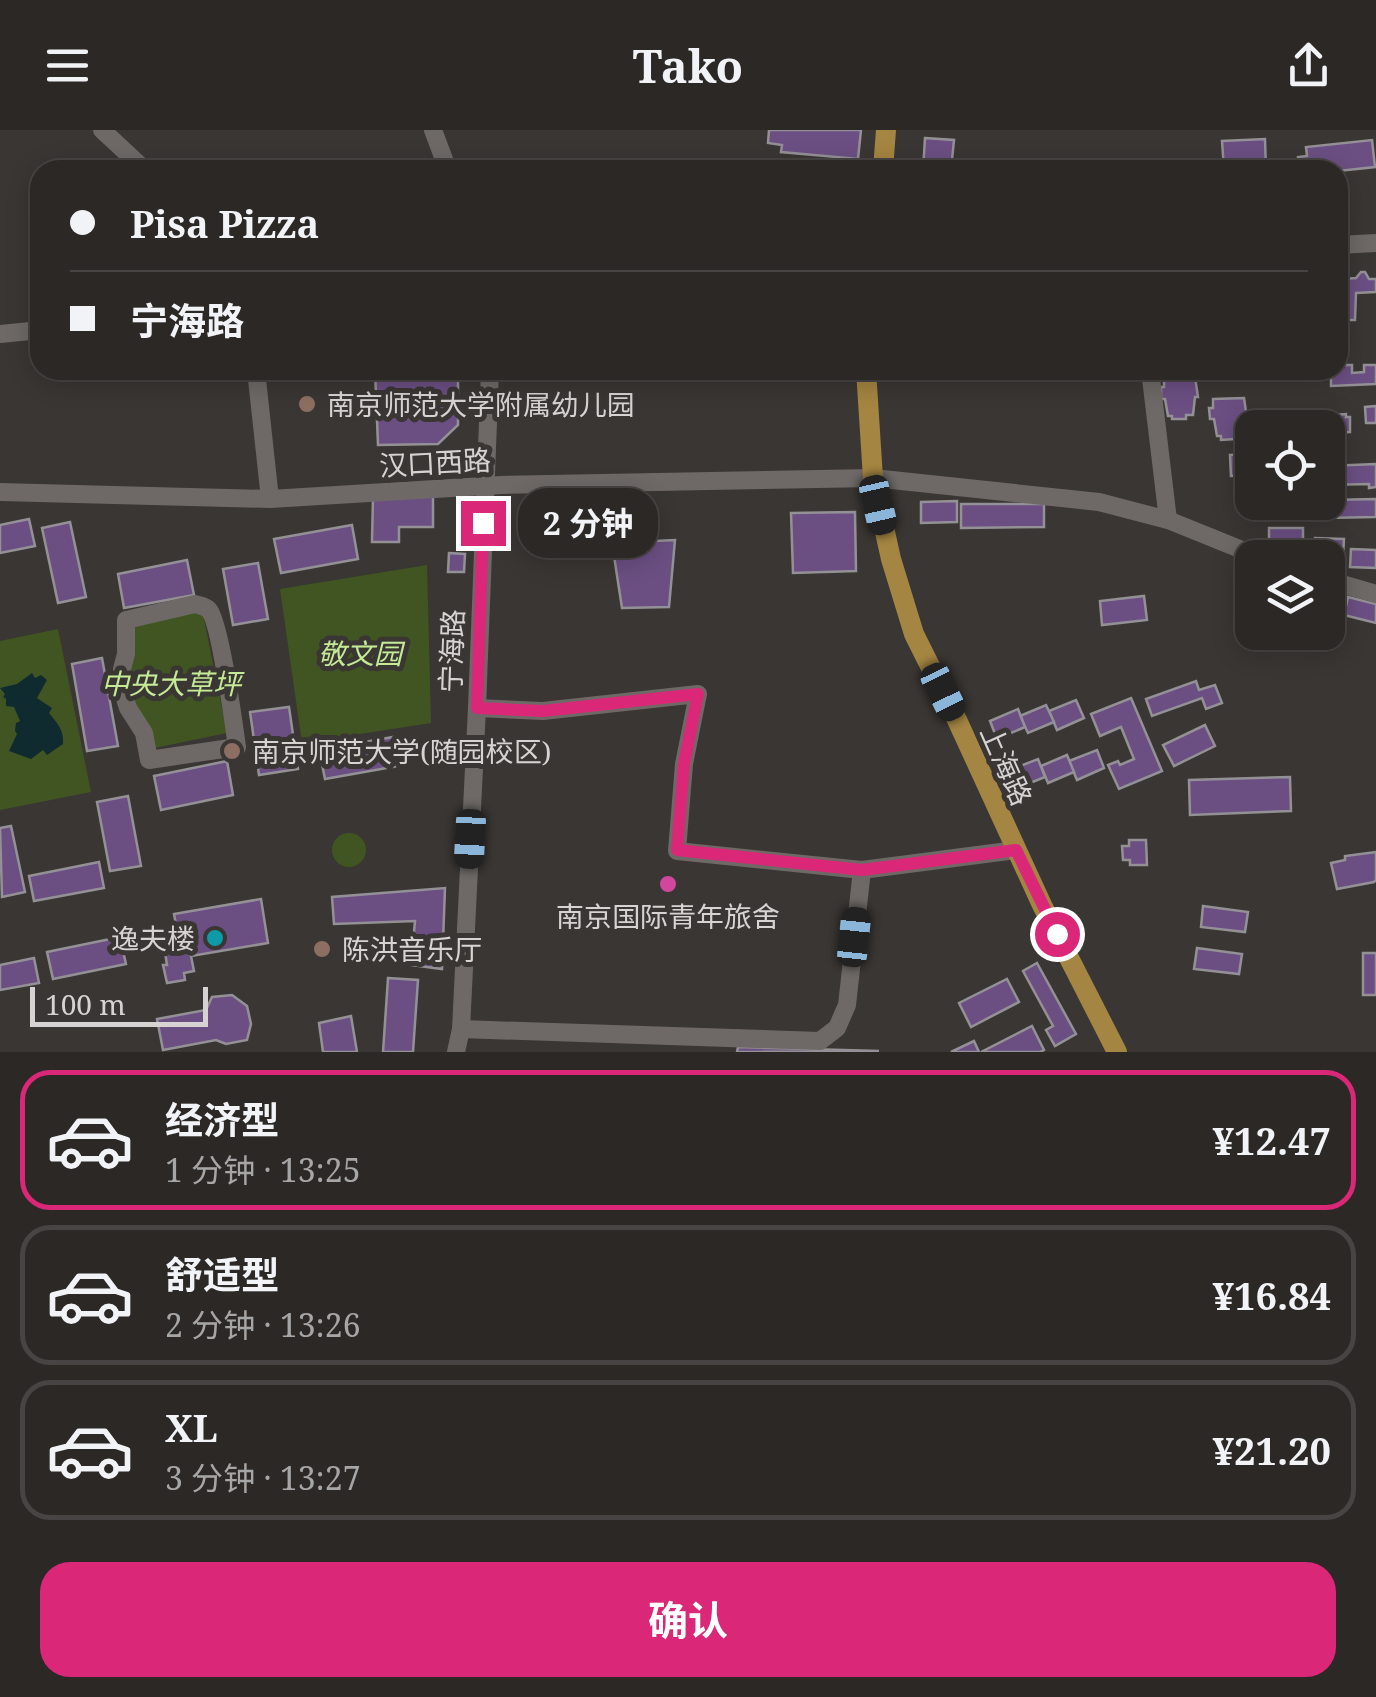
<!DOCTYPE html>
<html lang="zh">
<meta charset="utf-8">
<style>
:root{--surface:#2c2826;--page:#34302e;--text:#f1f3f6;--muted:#a6a6a7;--line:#484443;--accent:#db2777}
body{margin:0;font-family:"Noto Serif","Noto Sans SC",serif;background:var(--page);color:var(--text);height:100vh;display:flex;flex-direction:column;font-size:38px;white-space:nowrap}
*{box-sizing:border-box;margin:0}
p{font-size:32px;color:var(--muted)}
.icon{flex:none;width:55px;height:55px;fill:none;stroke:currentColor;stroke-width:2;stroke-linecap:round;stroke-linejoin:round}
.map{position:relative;height:922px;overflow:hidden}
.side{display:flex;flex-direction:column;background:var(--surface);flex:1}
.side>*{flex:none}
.top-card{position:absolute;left:30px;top:30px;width:1318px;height:220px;border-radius:30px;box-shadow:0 5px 25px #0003,0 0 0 2px var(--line);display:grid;align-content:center;height:220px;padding:0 40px;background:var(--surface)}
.fabs{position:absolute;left:1235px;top:280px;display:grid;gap:20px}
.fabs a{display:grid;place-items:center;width:110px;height:110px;border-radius:20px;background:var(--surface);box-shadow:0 5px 25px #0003,0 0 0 2px var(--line);font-size:50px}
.scale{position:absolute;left:30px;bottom:25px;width:178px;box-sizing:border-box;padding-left:10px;border:5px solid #d6d3d2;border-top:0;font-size:28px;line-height:35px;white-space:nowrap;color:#d6d3d2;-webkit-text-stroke:8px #3a3633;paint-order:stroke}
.end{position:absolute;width:45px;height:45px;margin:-22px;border:12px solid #db2777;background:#fff;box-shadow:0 0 0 5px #fff}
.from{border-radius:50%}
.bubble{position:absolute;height:70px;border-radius:30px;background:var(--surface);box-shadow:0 5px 25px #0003,0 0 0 2px var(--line);font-size:32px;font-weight:700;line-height:70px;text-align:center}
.car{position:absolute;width:30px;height:60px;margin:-30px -15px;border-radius:12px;box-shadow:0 0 8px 2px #0007;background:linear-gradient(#222 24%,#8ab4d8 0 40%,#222 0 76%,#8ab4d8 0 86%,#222 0)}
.top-card b{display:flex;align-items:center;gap:35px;height:95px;font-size:38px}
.top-card b+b{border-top:2px solid var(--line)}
.top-card i{width:25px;height:25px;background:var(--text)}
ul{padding:18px 0 0;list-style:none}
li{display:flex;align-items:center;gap:30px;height:140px;margin:0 20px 15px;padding:0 20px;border:5px solid var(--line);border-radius:30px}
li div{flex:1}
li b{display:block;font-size:38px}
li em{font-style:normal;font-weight:700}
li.on{border-color:var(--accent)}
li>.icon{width:90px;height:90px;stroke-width:1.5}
.action{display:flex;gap:20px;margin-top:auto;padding:20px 40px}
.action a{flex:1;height:115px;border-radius:30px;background:var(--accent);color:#fff;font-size:40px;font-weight:700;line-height:115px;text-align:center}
header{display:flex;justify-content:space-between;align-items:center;height:130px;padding:0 40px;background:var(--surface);font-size:45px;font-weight:700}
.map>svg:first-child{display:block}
.green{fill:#415522}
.water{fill:#0f2b30}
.building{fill:#6b4f83;stroke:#949196;stroke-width:2.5}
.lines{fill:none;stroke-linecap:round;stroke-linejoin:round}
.minor{stroke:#6e6966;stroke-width:18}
.major{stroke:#a48541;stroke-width:20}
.route{stroke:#db2777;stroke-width:12}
.education-dot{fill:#8d6e63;stroke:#3a3633;stroke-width:4}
.hotel-dot{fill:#d1479c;stroke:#3a3633;stroke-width:4}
.culture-dot{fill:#0f9aa8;stroke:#3a3633;stroke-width:4}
.labels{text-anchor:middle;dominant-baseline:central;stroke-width:10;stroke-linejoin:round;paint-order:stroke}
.poi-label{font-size:28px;fill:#d6d3d2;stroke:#3a3633;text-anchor:start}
.street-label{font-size:28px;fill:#d6d3d2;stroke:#3a3633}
.park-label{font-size:28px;font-style:italic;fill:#c5ea95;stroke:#3a3633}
</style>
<header><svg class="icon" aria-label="menu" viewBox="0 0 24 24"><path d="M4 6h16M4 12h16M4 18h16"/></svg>Tako<svg class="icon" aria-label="share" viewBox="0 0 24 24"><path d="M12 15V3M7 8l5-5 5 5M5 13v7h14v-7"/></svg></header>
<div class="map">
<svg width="1376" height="922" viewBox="0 0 1376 922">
<rect width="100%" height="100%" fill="#3a3633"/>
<g class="green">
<path d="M427 435 431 593 302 613 280 459Z"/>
<path d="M202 479 227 603 150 619 124 564V544L135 523 127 492Z"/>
<path d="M58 499 91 662 0 680V511Z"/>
<circle cx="349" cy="720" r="17"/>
</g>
<path class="water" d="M32 543 35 548 41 545 47 550 37 568 52 578 49 583C58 594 64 600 63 614L47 625 43 620 31 629 9 621 17 604 15 601 16 593 20 591 14 577 6 576V569L3 567 5 564 0 558 17 554Z"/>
<g class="building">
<path d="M769 0H861L858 29 781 22 782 15 768 13Z"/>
<path d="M925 8 954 10 951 40H923Z"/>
<path d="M1265 9 1266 40H1224L1222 11Z"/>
<path d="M1372 10 1375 37 1338 41 1309 40 1308 35 1299 36 1298 27 1307 26 1306 17Z"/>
<path d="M400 32 401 40H303Z"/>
<path d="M1361 142H1365L1369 149H1376V162L1356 163 1355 190H1343L1344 149 1356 148Z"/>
<path d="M1338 235H1352V243L1364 242V235H1376V254L1331 256V241H1337Z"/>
<path d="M375 240H458V295L438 314 378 315Z"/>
<path d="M1273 240H1321V247H1313V240H1304V248H1290V241H1282V248H1273Z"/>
<path d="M1195 247 1198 267H1195L1193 285H1186V289H1172V286H1168L1165 269H1161V257H1164V249Z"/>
<path d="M1244 268 1247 288H1244L1242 305H1235V309L1221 310V306H1217L1214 289H1210L1209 278H1213V269Z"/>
<path d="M1376 276V293H1366L1365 277Z"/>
<path d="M1346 284V287H1350V302L1328 303V298H1306L1305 290 1310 289V285H1326V289H1333V285Z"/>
<path d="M1295 286V298H1252L1251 306V288Z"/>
<path d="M1252 324V345L1231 346 1230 325Z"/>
<path d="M1376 334V357L1369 358V354L1328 355V336Z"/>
<path d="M1241 362H1252V372H1308V377L1242 382Z"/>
<path d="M433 365V397H399V412H372L373 366Z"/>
<path d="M1376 369V387L1326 388 1328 370Z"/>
<path d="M957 371V392L921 393V372Z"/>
<path d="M961 374H1044V397L961 398Z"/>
<path d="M855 382 856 441 793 443 791 383Z"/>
<path d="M29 389 35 416 0 423V395Z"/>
<path d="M70 392 86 467 58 473 42 398Z"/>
<path d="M352 395 358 429 281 443 274 409Z"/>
<path d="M1269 398H1303V411L1286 410V417H1269Z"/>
<path d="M1315 408 1344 409 1343 427 1314 426Z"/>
<path d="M675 410 669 477 622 478 612 413Z"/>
<path d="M1351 419 1376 420V438L1350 437Z"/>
<path d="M449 423 465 424 464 442H448Z"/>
<path d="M187 430 194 465 124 478 118 444Z"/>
<path d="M258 433 268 489 233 495 223 439Z"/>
<path d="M1144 466 1147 490 1102 495 1100 471Z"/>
<path d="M1348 467 1376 474V493L1344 485Z"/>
<path d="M102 528 118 616 87 621 72 534Z"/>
<path d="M1196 551 1199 560 1215 555 1222 573 1206 579 1202 568 1152 586 1146 569Z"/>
<path d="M1131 568 1162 641 1119 659 1108 635 1118 631 1120 635 1134 629 1121 597 1100 606 1091 584Z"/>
<path d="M1076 570 1084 588 1057 600 1049 581Z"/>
<path d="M1046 575 1054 592 1028 603 1020 586Z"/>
<path d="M289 577 298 639 259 645 250 582Z"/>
<path d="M1018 579 1025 597 997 609 990 591Z"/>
<path d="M1205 595 1215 616 1174 636 1163 615Z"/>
<path d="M393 607 398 636 325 649 319 620Z"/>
<path d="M1097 620 1104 638 1077 650 1069 631Z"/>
<path d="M1067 625 1074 642 1048 653 1041 636Z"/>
<path d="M1038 629 1045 647 1018 658 1010 640Z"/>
<path d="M227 631 233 665 161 680 154 646Z"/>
<path d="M1290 647 1291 681 1190 685 1189 650Z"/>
<path d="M128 666 141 736 110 741 97 672Z"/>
<path d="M11 696 25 762 2 767 0 698Z"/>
<path d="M1129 710H1146L1147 735H1130V730H1123L1122 716H1129Z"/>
<path d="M1376 722V750L1374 752 1337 759 1331 733 1345 730V726Z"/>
<path d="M99 732 104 758 34 771 29 746Z"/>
<path d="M445 758 442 839 411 835 415 791 334 794 332 767Z"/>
<path d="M261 769 268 813 191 826 194 841 184 843 185 850 167 853 163 835H167L162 803 177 800 174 784Z"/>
<path d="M1203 776 1248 782 1245 802 1201 797Z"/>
<path d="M120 807 126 834 53 849 47 822Z"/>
<path d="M1197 818 1242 824 1239 844 1194 839Z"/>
<rect x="1363" y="823" width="13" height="42"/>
<path d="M34 828 39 853 0 860V835Z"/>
<path d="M1037 833 1076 904 1055 916 1046 900 1053 896 1023 841Z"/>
<path d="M388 848 418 850 413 922H383Z"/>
<path d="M1007 849 1019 872 971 897 959 873Z"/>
<path d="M232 865 247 876 251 894 247 910 226 914 216 910 163 920 157 889 206 880 212 867Z"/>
<path d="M351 886 357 922H323L319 893Z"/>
<path d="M1032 896 1044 920 1040 922H981Z"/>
<path d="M974 911 979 922H951Z"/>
<path d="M738 917 879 921 737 922Z"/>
</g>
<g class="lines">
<g class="minor">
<path d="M102 0 145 40"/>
<path d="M433 0 448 40"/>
<path d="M1338 115 1376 113"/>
<path d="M0 204 40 200"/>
<path d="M256 240 270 369"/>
<path d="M1150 240 1168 390"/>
<path d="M0 362 270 369 501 355 873 348 1099 372 1168 390 1262 428"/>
<path d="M1328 450 1376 464"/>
<path d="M195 474C201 476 205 476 209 480 220 492 234 595 237 617L149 630 144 603 128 578 122 559V539L126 524V490Z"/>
<path d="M477 578 543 581 698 564 684 634 677 721 862 740 1016 720"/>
<path d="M461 899 820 911 837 898 847 875 862 740"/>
<path d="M456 922 461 899 477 578 490 240"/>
</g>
<g class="major">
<path d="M883 40 886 0"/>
<path d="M866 240 873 348 891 429 914 504 957 590 1042 775 1117 922"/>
</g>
</g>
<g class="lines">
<path class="route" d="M483 393 477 578 543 581 698 564 684 634 677 720 862 740 1016 720 1057 804"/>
</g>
<g class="education-dot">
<circle cx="307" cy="274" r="10"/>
<circle cx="232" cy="621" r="10"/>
<circle cx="322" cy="819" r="10"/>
</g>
<circle class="hotel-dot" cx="668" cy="754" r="10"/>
<circle class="culture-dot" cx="215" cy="808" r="10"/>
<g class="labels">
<g class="poi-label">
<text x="327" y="274">南京师范大学附属幼儿园</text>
<text x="252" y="621">南京师范大学(随园校区)</text>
<text x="668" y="786" text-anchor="middle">南京国际青年旅舍</text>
<text x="195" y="808" text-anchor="end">逸夫楼</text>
<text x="342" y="819">陈洪音乐厅</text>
</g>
<g class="street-label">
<text transform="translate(435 332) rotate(-3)">汉口西路</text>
<text transform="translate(451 521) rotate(-88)">宁海路</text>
<text transform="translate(1007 635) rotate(66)">上海路</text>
</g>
<g class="park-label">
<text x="360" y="523">敬文园</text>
<text x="171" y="553">中央大草坪</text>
</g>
</g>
</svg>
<div class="fabs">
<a><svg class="icon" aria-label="locate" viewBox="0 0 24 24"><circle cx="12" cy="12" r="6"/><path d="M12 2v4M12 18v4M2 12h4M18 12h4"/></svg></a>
<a><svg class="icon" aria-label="layers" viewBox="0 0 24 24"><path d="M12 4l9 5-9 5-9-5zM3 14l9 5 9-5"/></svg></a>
</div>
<div class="scale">100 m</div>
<i class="end from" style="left:1057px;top:804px"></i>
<i class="end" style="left:483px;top:393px"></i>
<div class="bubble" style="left:518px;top:358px;width:140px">2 分钟</div>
<i class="car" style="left:878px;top:375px;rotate:167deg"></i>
<i class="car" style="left:943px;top:562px;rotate:154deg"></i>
<i class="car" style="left:470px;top:709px;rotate:183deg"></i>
<i class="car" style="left:854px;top:807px;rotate:6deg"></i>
<div class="top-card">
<b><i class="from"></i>Pisa Pizza</b>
<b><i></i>宁海路</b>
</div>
</div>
<section class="side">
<ul>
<li class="on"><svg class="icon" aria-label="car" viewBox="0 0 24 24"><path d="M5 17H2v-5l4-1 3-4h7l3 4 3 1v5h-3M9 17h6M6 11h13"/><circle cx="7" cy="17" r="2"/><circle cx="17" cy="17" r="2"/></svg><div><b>经济型</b><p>1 分钟 · 13:25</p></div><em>¥12.47</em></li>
<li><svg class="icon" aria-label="car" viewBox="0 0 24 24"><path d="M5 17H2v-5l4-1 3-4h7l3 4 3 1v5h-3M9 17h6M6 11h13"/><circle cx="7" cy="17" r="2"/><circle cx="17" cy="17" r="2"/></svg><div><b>舒适型</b><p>2 分钟 · 13:26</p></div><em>¥16.84</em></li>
<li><svg class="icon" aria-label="car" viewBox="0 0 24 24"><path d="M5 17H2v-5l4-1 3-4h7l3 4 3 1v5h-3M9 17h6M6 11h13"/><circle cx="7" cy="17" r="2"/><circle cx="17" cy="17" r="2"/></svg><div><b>XL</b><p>3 分钟 · 13:27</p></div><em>¥21.20</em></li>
</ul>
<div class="action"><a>确认</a></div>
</section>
